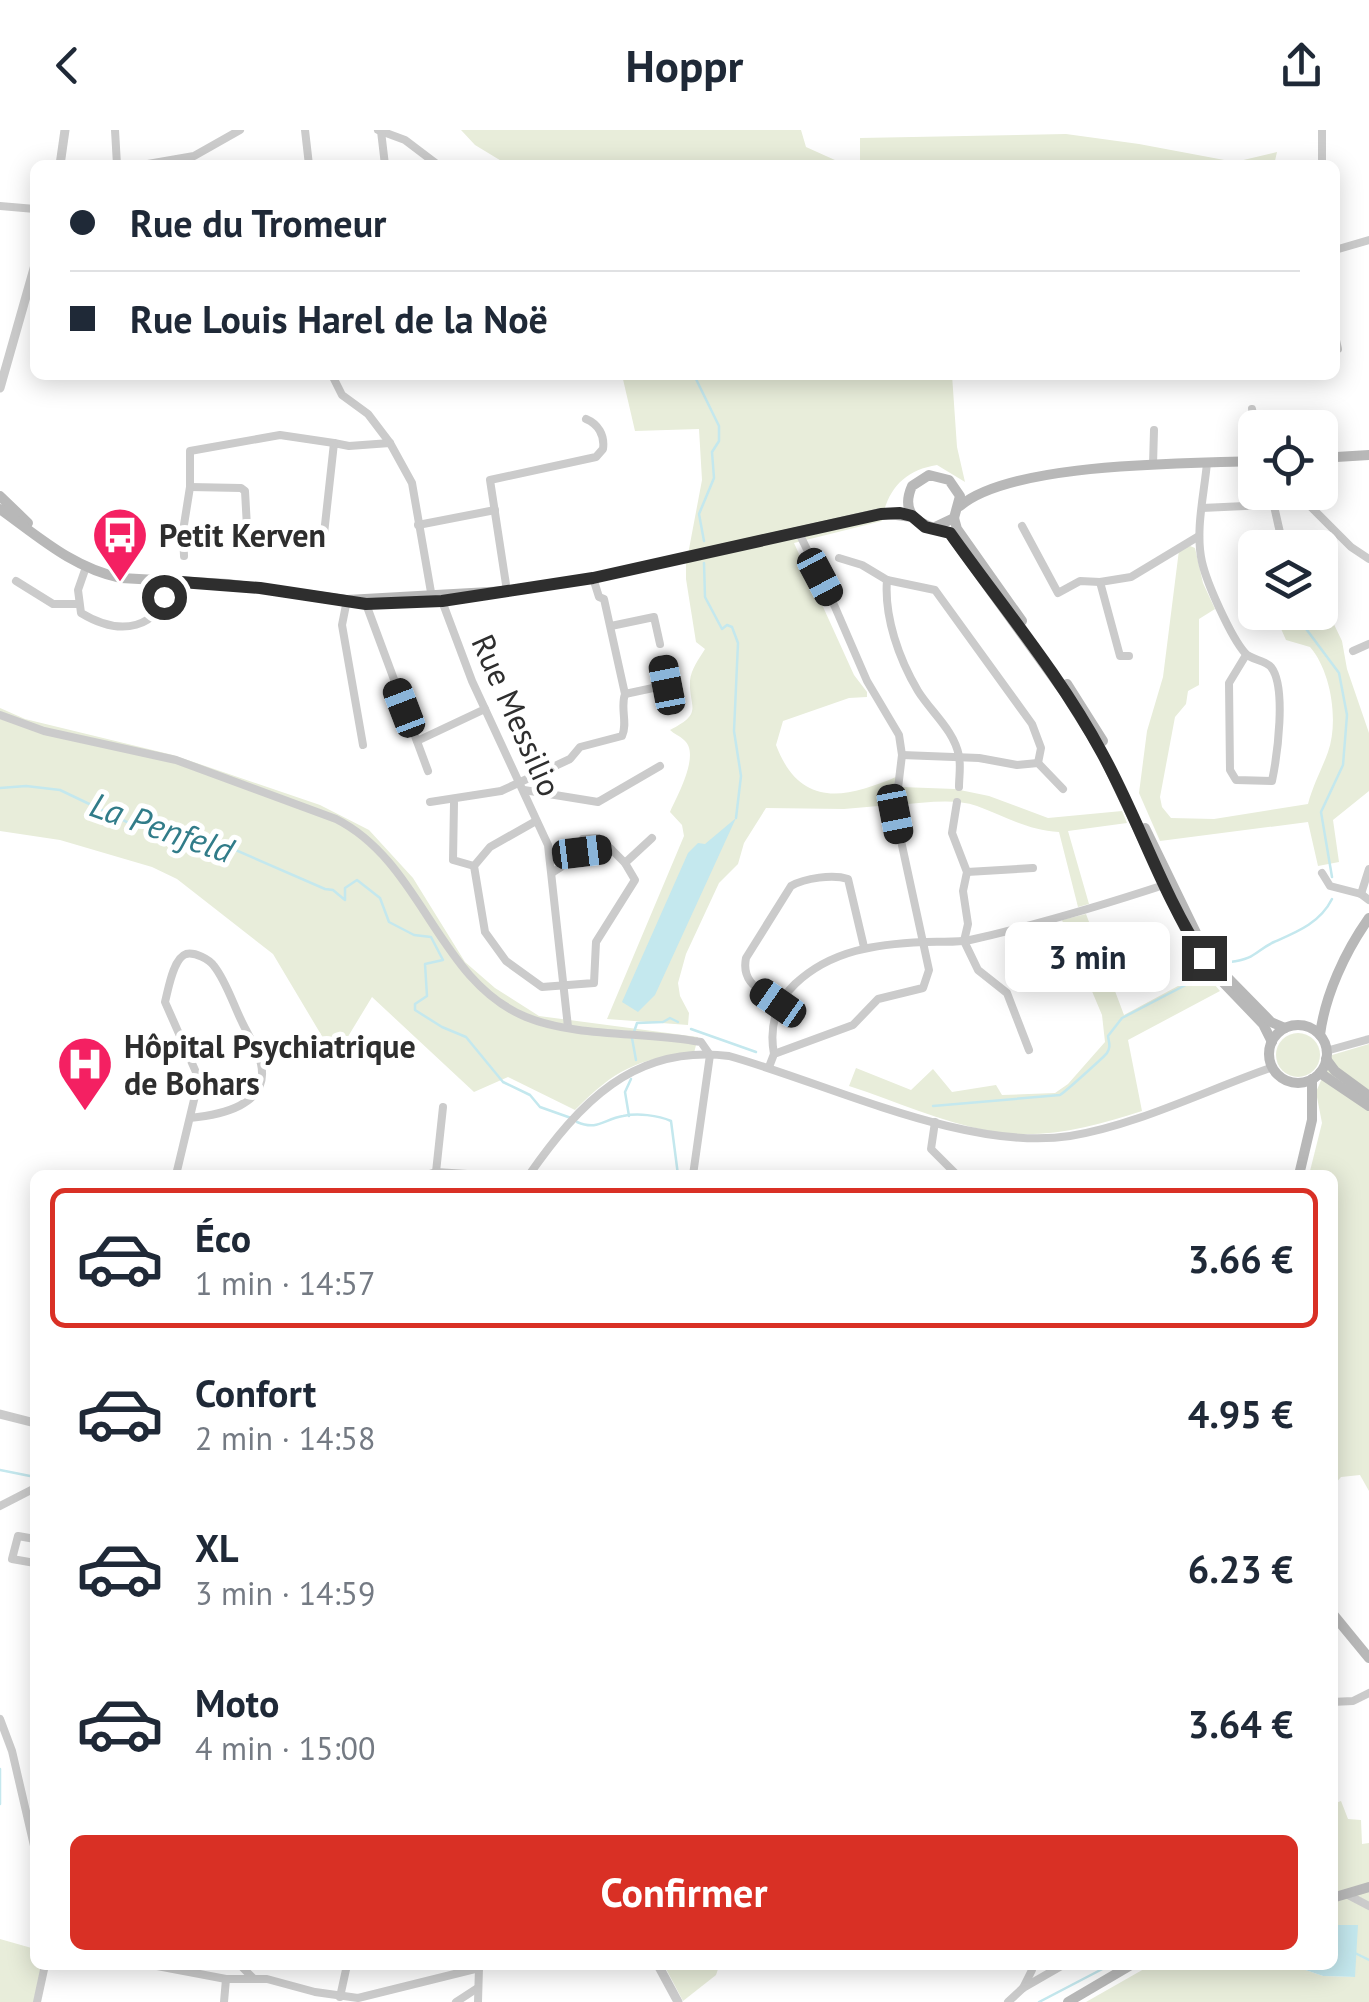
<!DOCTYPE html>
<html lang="fr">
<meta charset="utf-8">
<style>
:root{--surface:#fff;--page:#f6f6f7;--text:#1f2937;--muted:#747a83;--line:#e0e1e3;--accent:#d93025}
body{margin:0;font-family:"PT Sans",sans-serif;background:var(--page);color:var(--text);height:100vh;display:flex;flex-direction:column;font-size:38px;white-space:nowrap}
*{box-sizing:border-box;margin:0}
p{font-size:32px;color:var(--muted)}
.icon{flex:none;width:55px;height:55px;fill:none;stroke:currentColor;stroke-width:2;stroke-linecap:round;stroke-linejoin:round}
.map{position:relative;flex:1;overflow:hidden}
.details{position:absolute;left:30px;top:1040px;width:1308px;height:800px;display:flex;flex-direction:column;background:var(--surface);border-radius:15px;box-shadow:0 5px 25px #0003}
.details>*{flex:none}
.top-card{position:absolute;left:30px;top:30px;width:1310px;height:220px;border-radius:15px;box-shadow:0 5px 25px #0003;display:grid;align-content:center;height:220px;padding:0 40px;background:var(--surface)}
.fabs{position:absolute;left:1238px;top:280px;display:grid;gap:20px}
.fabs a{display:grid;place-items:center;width:100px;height:100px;border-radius:15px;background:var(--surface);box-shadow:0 5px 25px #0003;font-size:50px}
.end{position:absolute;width:45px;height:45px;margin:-22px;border:12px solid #2e2e2e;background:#fff;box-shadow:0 0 0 5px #fff}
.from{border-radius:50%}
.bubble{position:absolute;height:70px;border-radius:15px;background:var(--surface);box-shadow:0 5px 25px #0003;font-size:32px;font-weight:800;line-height:70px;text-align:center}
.car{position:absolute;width:30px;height:60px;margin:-30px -15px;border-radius:12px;box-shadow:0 0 8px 2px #0007;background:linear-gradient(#222 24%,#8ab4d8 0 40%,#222 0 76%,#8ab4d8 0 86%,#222 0)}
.top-card b{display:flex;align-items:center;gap:35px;height:95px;font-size:38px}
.top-card b+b{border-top:2px solid var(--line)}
.top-card i{width:25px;height:25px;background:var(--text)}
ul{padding:18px 0 0;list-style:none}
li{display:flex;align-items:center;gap:30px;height:140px;margin:0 20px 15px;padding:0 20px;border:5px solid transparent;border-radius:15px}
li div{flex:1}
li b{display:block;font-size:38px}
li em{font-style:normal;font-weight:800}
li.selected{border-color:var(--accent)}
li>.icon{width:90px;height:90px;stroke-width:1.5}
.button{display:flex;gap:20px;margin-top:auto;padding:20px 40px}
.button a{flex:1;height:115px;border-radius:15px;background:var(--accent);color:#fff;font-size:40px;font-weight:800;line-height:115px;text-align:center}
header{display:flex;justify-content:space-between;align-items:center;height:130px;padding:0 40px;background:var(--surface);font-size:45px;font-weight:800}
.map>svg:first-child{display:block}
.green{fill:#e8edda}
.water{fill:#c4e8ee}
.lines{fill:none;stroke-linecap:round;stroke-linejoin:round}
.stream{stroke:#c4e8ee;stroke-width:2.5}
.minor{stroke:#cbcbcb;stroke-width:8}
.tertiary{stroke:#cbcbcb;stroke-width:9}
.secondary{stroke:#b8b8b8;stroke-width:10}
.route{stroke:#2e2e2e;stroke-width:12}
.labels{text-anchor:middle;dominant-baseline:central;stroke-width:10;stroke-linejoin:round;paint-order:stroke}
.poi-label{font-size:32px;font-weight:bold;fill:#2e2e2e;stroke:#fff;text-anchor:start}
.street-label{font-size:32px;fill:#2e2e2e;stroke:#fff}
.water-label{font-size:35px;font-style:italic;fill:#317c89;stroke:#fff}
</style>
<header><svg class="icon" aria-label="back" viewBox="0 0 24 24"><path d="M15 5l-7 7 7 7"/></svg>Hoppr<svg class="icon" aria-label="share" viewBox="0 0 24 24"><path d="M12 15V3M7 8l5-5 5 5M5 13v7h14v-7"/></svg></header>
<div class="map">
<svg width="1369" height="1872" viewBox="0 0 1369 1872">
<rect width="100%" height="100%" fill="#fff"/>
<g class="green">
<path d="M461 0H801L806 17 846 35H508L475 15Z"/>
<path d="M1066 4 1139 14 1235 32 1277 22 1274 35H860V8Z"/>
<path d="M622 245H952L957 317 965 352 937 335C905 340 887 359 882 391L794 413 854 545 867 562V567L849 568 783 591 776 615C800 678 844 669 896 647L890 675 844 679 766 678 744 713 738 734 719 753 686 824 678 853 680 866 689 883 688 895 607 889 684 706 682 695 670 682C677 666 701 624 684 610 680 606 674 604 670 600 704 583 689 578 690 551 691 539 699 529 705 519L696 512 686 449V435L702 350 699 299 635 301Z"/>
<path d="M1190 416 1195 418 1203 453 1215 479 1199 489V555L1188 561 1186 574 1175 587 1160 667 1162 677 1171 688 1214 689 1308 674C1313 655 1321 641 1328 622 1339 591 1331 541 1310 517L1286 510 1274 483 1320 482V479L1329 484 1342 511 1347 539 1369 603V661L1333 690 1339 732 1318 736 1308 692 1160 711 1139 663 1147 601 1163 547 1179 420Z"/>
<path d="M0 578 25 589 173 625 320 675 369 700 413 748 465 832 495 858 539 886 698 907 694 923C636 929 616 939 575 980L508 947 474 962 372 867 335 928 273 824 177 749 152 737 60 710 0 701Z"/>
<path d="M901 657 955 659 989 666 1048 688 1122 681 1127 693 1068 701 1089 774 1078 777 1059 702C1028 700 1006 687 977 676 953 668 924 673 899 675Z"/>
<path d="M1086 784 1124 885 1204 842 1220 861 1128 910 1142 981C1093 997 1040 1011 989 1001 941 992 895 971 849 956L856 938 911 960 933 939 952 962 996 955 1002 965 1055 963 1068 954 1105 912 1102 885 1062 790Z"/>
<circle cx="1298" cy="925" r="22"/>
<path d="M1369 914V1361L1360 1345 1341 1347 1333 1356 1332 1045H1309L1322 993 1316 962 1332 925Z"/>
<path d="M1341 1671 1348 1689 1361 1690 1362 1714 1369 1713V1872H1086L1151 1835H1291L1323 1846 1355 1847 1348 1797 1333 1795V1674Z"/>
<path d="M0 1809 35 1819V1835H43L36 1872H0Z"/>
<path d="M664 1835H719V1836L716 1845 683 1871Z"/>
</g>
<g class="water">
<path d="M736 688 655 865 638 882 622 872 688 723 698 713 705 714Z"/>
<path d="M1333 1795H1358L1355 1847 1323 1846 1291 1835H1332Z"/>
</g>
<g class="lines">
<g class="stream">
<path d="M694 245 719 296V311L712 322 714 348 699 384 704 411"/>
<path d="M704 433 705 467 722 499 727 495 732 497 738 513 734 601 741 646 736 688"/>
<path d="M1295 484 1339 543 1347 585 1343 635 1321 682 1332 747"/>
<path d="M0 658 26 656 60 660 127 692 165 700 190 710 201 705 325 759 333 760 345 770V758L357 750 380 768 389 792 414 805 431 807 443 830 425 834 427 866 415 874V880L442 897 466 907 503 952 530 965 540 977 571 988"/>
<path d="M1230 832C1256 829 1255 821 1274 812 1297 802 1320 793 1332 769"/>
<path d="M691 899 756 922"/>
<path d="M636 930 632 908 637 893 663 892 670 888 678 892"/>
<path d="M933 976 1060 965C1065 962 1105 926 1107 923 1111 917 1109 913 1108 906L1122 888 1203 846"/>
<path d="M629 986 625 962 631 949"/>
<path d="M577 992C598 1001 604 989 623 986 637 983 658 985 671 991L678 1045"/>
<path d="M0 1340 35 1347"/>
<path d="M0 1639V1674"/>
<path d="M1355 1823 1369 1830"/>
<path d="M1039 1872 1110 1835"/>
</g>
<g class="minor">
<path d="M115 0 117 35"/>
<path d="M305 0 309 35"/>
<path d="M378 0 405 10 438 35"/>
<path d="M1322 0V35"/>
<path d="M381 1 385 35"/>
<path d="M142 35 194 26 240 0"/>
<path d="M0 76 35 79"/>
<path d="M1335 120 1369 110"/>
<path d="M1335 158V164"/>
<path d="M1335 206 1338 219"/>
<path d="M332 245 342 265 368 284 390 313 412 353 432 468 442 471 472 551 548 715 568 897"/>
<path d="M1252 279 1256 298"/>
<path d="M1207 333C1204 365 1195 401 1202 432 1207 454 1231 507 1245 523 1251 530 1265 530 1271 537 1287 557 1277 627 1272 651L1236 650 1230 640 1229 553 1246 525"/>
<path d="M1153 335 1154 300"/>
<path d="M190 357 241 358 245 361 247 397 250 401 323 413 334 313 349 316 390 313"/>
<path d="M1274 376 1281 407"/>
<path d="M1202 378 1307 373 1351 417 1369 429"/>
<path d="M418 395 495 380"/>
<path d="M1022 396 1058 463 1080 451 1100 452 1131 447 1199 406"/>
<path d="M184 426 183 401 190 357V321L280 305 334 313"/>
<path d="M839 428 862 435 887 450"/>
<path d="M86 437 78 460 81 483C119 506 161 502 168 451"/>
<path d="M16 451 53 474H78"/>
<path d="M1100 452 1120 526H1129"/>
<path d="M507 461 490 350 596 327 603 319C605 305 598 294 586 289"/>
<path d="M347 470 342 495 363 615"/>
<path d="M366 474 428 641"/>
<path d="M611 496 654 487 660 514"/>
<path d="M1353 521 1369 514"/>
<path d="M625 564 667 555 662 530"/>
<path d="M0 585 44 601 176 630 336 689C423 733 437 850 526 887 575 907 642 902 694 911L701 912 710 925"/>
<path d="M417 611 485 579"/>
<path d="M902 625 979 628 1017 635 1038 633 1063 659"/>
<path d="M959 657C959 647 961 636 959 626 954 600 931 582 918 561 899 529 884 487 887 450L935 460 1032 594 1041 618 1038 633"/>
<path d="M524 660 598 672 660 636"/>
<path d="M430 672 501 661 570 629 580 617 622 606C628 593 620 578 625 564L604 469 599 467 593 448"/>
<path d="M957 672 952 703 967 742 963 761 968 794 964 811 978 840 1007 863 1029 920"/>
<path d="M454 673 453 730 474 736"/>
<path d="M536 691 490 717 474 736 485 802 506 831 542 857 594 853 596 812 635 750 625 733 611 719 583 723 553 742"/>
<path d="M583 723V709L598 708 611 719"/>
<path d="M625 733 652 708"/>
<path d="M967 742 1033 738"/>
<path d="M1322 743 1330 756 1361 764 1369 770"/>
<path d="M1361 764 1369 739"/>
<path d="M778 873C760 860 741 853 746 828L791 756C805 748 833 744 848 749L864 817"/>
<path d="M1326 921 1369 909"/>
<path d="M774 924C769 897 776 872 795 854 831 820 877 814 924 812 939 811 955 813 970 810 1036 795 1100 776 1164 755"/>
<path d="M769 937 774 924 853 895 878 869 923 858 929 840 895 683 902 625 899 605 867 551 835 477 798 401"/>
<path d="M935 992 931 1019 957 1045"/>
<path d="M436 1042 443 977"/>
<path d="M176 1045 199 949 165 872C168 861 173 828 186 824 195 822 209 829 214 836 226 851 233 874 242 892 248 905 258 920 261 934 270 976 219 985 190 988"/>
<path d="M426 1045 436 1042 483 1045"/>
<path d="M529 1045C579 974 633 914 729 926 829 954 968 1022 1070 1006 1135 996 1209 959 1273 937"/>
<path d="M693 1045 710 925"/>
<path d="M0 1376 35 1358"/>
<path d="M35 1409 18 1406 12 1429 35 1433"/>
<path d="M1332 1572 1353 1571 1369 1563"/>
<path d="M0 1589 12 1621 35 1720"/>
<path d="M1348 1765 1369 1776"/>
<path d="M152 1835 226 1849H267L315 1862 358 1868 479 1838"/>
<path d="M240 1835 253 1848"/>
<path d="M1023 1858 1032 1840 1030 1835"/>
<path d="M340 1867 347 1835"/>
<path d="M37 1872 45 1835"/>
<path d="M224 1872 226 1849"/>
<path d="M456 1872 476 1859"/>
<path d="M478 1872 479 1837"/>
<path d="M1008 1872 1023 1858 1063 1835"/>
</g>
<g class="tertiary">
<path d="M60 35 65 0"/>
<path d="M0 258 35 135"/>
<path d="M0 1284 35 1293"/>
<path d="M658 1835 678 1872"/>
</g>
<g class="secondary">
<path d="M1320 328 1369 325"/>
<path d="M0 366 28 393"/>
<path d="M960 376C1012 332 1185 334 1255 331"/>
<path d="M0 379C39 407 73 438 121 448L228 454 353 471"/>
<path d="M954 388 957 399 1022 491"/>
<path d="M933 398 954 388 960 366 949 350 929 345 912 356C898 388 924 396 949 403L1064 562 1101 621 1185 799 1216 845 1263 894 1272 912"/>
<path d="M347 470 507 461 593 448 881 383 912 387"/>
<path d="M1067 554 1103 611"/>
<path d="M1145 698 1199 809"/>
<path d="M1227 847 1271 892 1285 898"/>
<circle cx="1298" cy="924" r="29"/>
<path d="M1320 905C1325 865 1345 822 1369 788"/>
<path d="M1326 929 1335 941 1369 966"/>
<path d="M1320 943 1369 976"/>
<path d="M1299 1045 1312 990V949"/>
<path d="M1332 1483 1369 1528"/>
<path d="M1332 1768 1369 1757"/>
<path d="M1068 1872 1131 1835"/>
</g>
</g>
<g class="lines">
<path class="route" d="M164 467 168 451 260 458 366 474 442 471 593 448 881 384 900 383 912 386 925 397 950 403C1001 475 1060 545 1102 623 1139 690 1162 764 1204 828"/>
</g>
<defs>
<g id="bus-pin" transform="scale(2.875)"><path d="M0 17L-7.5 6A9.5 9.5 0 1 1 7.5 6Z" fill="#f42062" stroke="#fff"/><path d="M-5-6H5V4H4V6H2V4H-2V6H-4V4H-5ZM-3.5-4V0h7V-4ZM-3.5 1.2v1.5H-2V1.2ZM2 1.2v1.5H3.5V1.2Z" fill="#fff"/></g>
<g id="hospital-pin" transform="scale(2.875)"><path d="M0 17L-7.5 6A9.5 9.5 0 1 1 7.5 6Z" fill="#f42062" stroke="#fff"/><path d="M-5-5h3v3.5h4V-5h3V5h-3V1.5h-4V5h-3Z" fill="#fff"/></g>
</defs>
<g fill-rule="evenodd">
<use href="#bus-pin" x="120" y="405"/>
<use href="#hospital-pin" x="85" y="934"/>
</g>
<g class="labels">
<g class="poi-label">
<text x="159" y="405">Petit Kerven</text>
<text x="124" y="916">Hôpital Psychiatrique<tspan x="124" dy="37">de Bohars</tspan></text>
</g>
<g class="street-label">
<text transform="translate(517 585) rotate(66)">Rue Messilio</text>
</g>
<g class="water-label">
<text transform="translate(162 697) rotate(19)">La Penfeld</text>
</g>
</g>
</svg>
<div class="fabs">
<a><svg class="icon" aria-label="locate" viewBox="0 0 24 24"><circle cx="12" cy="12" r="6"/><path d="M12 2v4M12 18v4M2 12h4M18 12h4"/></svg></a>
<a><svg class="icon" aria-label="layers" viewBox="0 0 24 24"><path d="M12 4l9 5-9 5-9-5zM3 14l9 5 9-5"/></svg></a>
</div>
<i class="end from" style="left:164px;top:467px"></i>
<i class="end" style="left:1204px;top:828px"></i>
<div class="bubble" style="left:1005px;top:792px;width:165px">3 min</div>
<i class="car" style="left:820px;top:447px;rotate:152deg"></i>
<i class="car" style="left:667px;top:555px;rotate:349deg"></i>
<i class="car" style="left:404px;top:578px;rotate:339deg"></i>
<i class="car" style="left:895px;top:684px;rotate:169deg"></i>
<i class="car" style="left:582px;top:722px;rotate:83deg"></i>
<i class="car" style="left:778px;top:873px;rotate:305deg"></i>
<div class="top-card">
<b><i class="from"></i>Rue du Tromeur</b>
<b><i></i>Rue Louis Harel de la Noë</b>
</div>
<section class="details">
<ul>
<li class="selected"><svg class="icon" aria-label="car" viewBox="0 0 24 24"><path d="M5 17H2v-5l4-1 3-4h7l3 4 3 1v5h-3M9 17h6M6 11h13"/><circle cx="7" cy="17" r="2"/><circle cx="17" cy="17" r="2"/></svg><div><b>Éco</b><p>1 min · 14:57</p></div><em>3.66 €</em></li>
<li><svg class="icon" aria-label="car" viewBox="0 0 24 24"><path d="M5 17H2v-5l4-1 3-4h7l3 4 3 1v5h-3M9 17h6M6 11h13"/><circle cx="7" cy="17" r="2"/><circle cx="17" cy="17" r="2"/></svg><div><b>Confort</b><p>2 min · 14:58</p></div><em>4.95 €</em></li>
<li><svg class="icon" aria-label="car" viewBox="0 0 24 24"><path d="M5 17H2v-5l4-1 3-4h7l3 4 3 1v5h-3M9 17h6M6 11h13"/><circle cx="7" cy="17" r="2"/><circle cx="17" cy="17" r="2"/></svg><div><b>XL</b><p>3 min · 14:59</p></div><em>6.23 €</em></li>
<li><svg class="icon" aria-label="car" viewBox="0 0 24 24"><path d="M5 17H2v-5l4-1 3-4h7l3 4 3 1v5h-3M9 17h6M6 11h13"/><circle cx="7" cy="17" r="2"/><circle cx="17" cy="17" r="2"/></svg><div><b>Moto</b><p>4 min · 15:00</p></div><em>3.64 €</em></li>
</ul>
<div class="button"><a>Confirmer</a></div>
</section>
</div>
